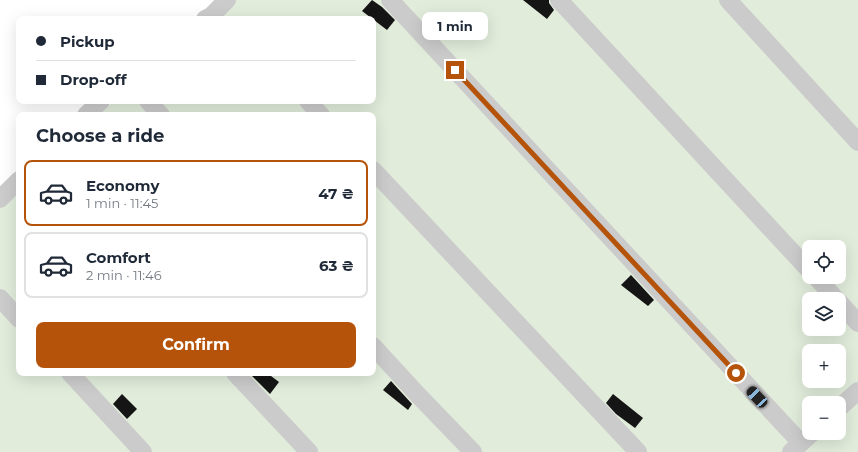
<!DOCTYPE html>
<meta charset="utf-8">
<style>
:root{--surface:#fff;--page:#f2f2f3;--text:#1f2937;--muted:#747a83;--line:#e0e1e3;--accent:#b45309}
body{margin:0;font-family:Montserrat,sans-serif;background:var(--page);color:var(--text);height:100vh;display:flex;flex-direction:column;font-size:15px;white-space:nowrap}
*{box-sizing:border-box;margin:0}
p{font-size:13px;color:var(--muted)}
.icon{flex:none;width:22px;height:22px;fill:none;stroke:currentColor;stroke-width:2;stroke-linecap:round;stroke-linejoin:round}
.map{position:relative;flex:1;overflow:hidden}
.side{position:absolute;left:16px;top:112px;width:360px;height:264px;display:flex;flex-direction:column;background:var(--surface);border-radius:8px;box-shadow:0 4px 16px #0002}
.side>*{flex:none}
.guide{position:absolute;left:16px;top:16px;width:360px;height:88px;border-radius:8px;box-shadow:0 4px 16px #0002;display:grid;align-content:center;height:88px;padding:0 20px;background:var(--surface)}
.controls{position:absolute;left:802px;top:240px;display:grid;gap:8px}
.controls a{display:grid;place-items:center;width:44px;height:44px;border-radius:8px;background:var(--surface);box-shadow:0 4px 16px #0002;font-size:20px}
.end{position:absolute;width:18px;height:18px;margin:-9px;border:5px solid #b45309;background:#fff;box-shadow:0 0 0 2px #fff}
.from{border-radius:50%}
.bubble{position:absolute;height:28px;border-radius:8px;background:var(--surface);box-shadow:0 4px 16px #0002;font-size:13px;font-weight:700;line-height:28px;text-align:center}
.car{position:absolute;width:12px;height:24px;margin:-12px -6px;border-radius:5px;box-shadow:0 0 3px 1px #0007;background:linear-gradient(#222 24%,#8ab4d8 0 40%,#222 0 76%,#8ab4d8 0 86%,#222 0)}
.guide b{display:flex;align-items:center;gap:14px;height:38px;font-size:15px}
.guide b+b{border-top:1px solid var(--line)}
.guide i{width:10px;height:10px;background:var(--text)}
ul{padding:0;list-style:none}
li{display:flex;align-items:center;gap:12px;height:66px;margin:0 8px 6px;padding:0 12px;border:2px solid var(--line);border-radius:8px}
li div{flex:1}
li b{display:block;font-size:15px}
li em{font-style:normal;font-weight:700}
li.on{border-color:var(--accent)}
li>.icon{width:36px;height:36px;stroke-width:1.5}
h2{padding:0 20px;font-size:18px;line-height:48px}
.button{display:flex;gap:8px;margin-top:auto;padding:8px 20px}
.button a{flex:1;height:46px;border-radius:8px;background:var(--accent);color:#fff;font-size:16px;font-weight:700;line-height:46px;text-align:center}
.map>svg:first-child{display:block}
.green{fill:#e1ecdb;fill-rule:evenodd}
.building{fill:#151515}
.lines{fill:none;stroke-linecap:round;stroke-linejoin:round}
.street{stroke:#cbcbcb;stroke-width:18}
.route{stroke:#b45309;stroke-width:5}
</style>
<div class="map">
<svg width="858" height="452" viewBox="0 0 858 452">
<rect width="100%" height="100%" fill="#fff"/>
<path class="green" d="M226 0H858V452H0V204L19 187V373H373V115H99L114 101H373V19H205ZM809 247H839V277H809ZM809 299H839V329H809ZM809 351H839V381H809ZM809 403H839V433H809Z"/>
<g class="building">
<path d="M372 0 382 7 395 20 387 30 362 11Z"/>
<path d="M523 0H549V3L554 10 547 19Z"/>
<path d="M631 275 654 300 648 306 621 285Z"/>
<path d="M249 373H267L279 382 270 394Z"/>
<path d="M391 381 412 404 408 410 383 390Z"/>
<path d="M122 394 137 409 127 419 113 404Z"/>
<path d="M613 394 643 418 635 428 616 414 606 403Z"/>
</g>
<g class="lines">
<g class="street">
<path d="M390 0 801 443"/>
<path d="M559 0 809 270"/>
<path d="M728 0 858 142"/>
<path d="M205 19 211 16 227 0"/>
<path d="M148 101 161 115"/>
<path d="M308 101 321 115"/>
<path d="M86 115 101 101"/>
<path d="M373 170 638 452"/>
<path d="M0 199 19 180"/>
<path d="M816 277 836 299"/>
<path d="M0 298 19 319"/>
<path d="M839 302 858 323"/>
<path d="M373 346 418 395 473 452"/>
<path d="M70 373 143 452"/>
<path d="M235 373 309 452"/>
<path d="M839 408 858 391"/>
<path d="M791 452 812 433"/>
</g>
</g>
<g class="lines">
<path class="route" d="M455 70 736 373"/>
</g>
</svg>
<div class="controls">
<a><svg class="icon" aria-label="locate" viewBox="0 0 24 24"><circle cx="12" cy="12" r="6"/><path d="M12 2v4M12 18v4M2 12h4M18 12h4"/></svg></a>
<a><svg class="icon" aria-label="layers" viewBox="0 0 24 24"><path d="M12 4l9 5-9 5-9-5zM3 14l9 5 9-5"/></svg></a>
<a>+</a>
<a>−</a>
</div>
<i class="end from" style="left:736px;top:373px"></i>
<i class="end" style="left:455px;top:70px"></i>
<div class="bubble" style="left:422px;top:12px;width:66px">1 min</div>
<i class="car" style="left:757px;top:397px;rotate:317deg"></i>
<div class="guide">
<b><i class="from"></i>Pickup</b>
<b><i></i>Drop-off</b>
</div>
<section class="side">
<h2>Choose a ride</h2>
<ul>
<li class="on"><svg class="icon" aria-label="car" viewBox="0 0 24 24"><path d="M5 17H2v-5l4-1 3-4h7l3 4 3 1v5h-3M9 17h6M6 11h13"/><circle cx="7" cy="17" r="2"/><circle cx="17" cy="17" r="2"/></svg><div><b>Economy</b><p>1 min · 11:45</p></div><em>47 ₴</em></li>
<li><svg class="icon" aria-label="car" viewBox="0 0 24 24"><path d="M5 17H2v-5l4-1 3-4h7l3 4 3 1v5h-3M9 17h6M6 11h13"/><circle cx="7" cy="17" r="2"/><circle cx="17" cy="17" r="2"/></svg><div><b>Comfort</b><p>2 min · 11:46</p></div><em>63 ₴</em></li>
</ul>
<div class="button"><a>Confirm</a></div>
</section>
</div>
